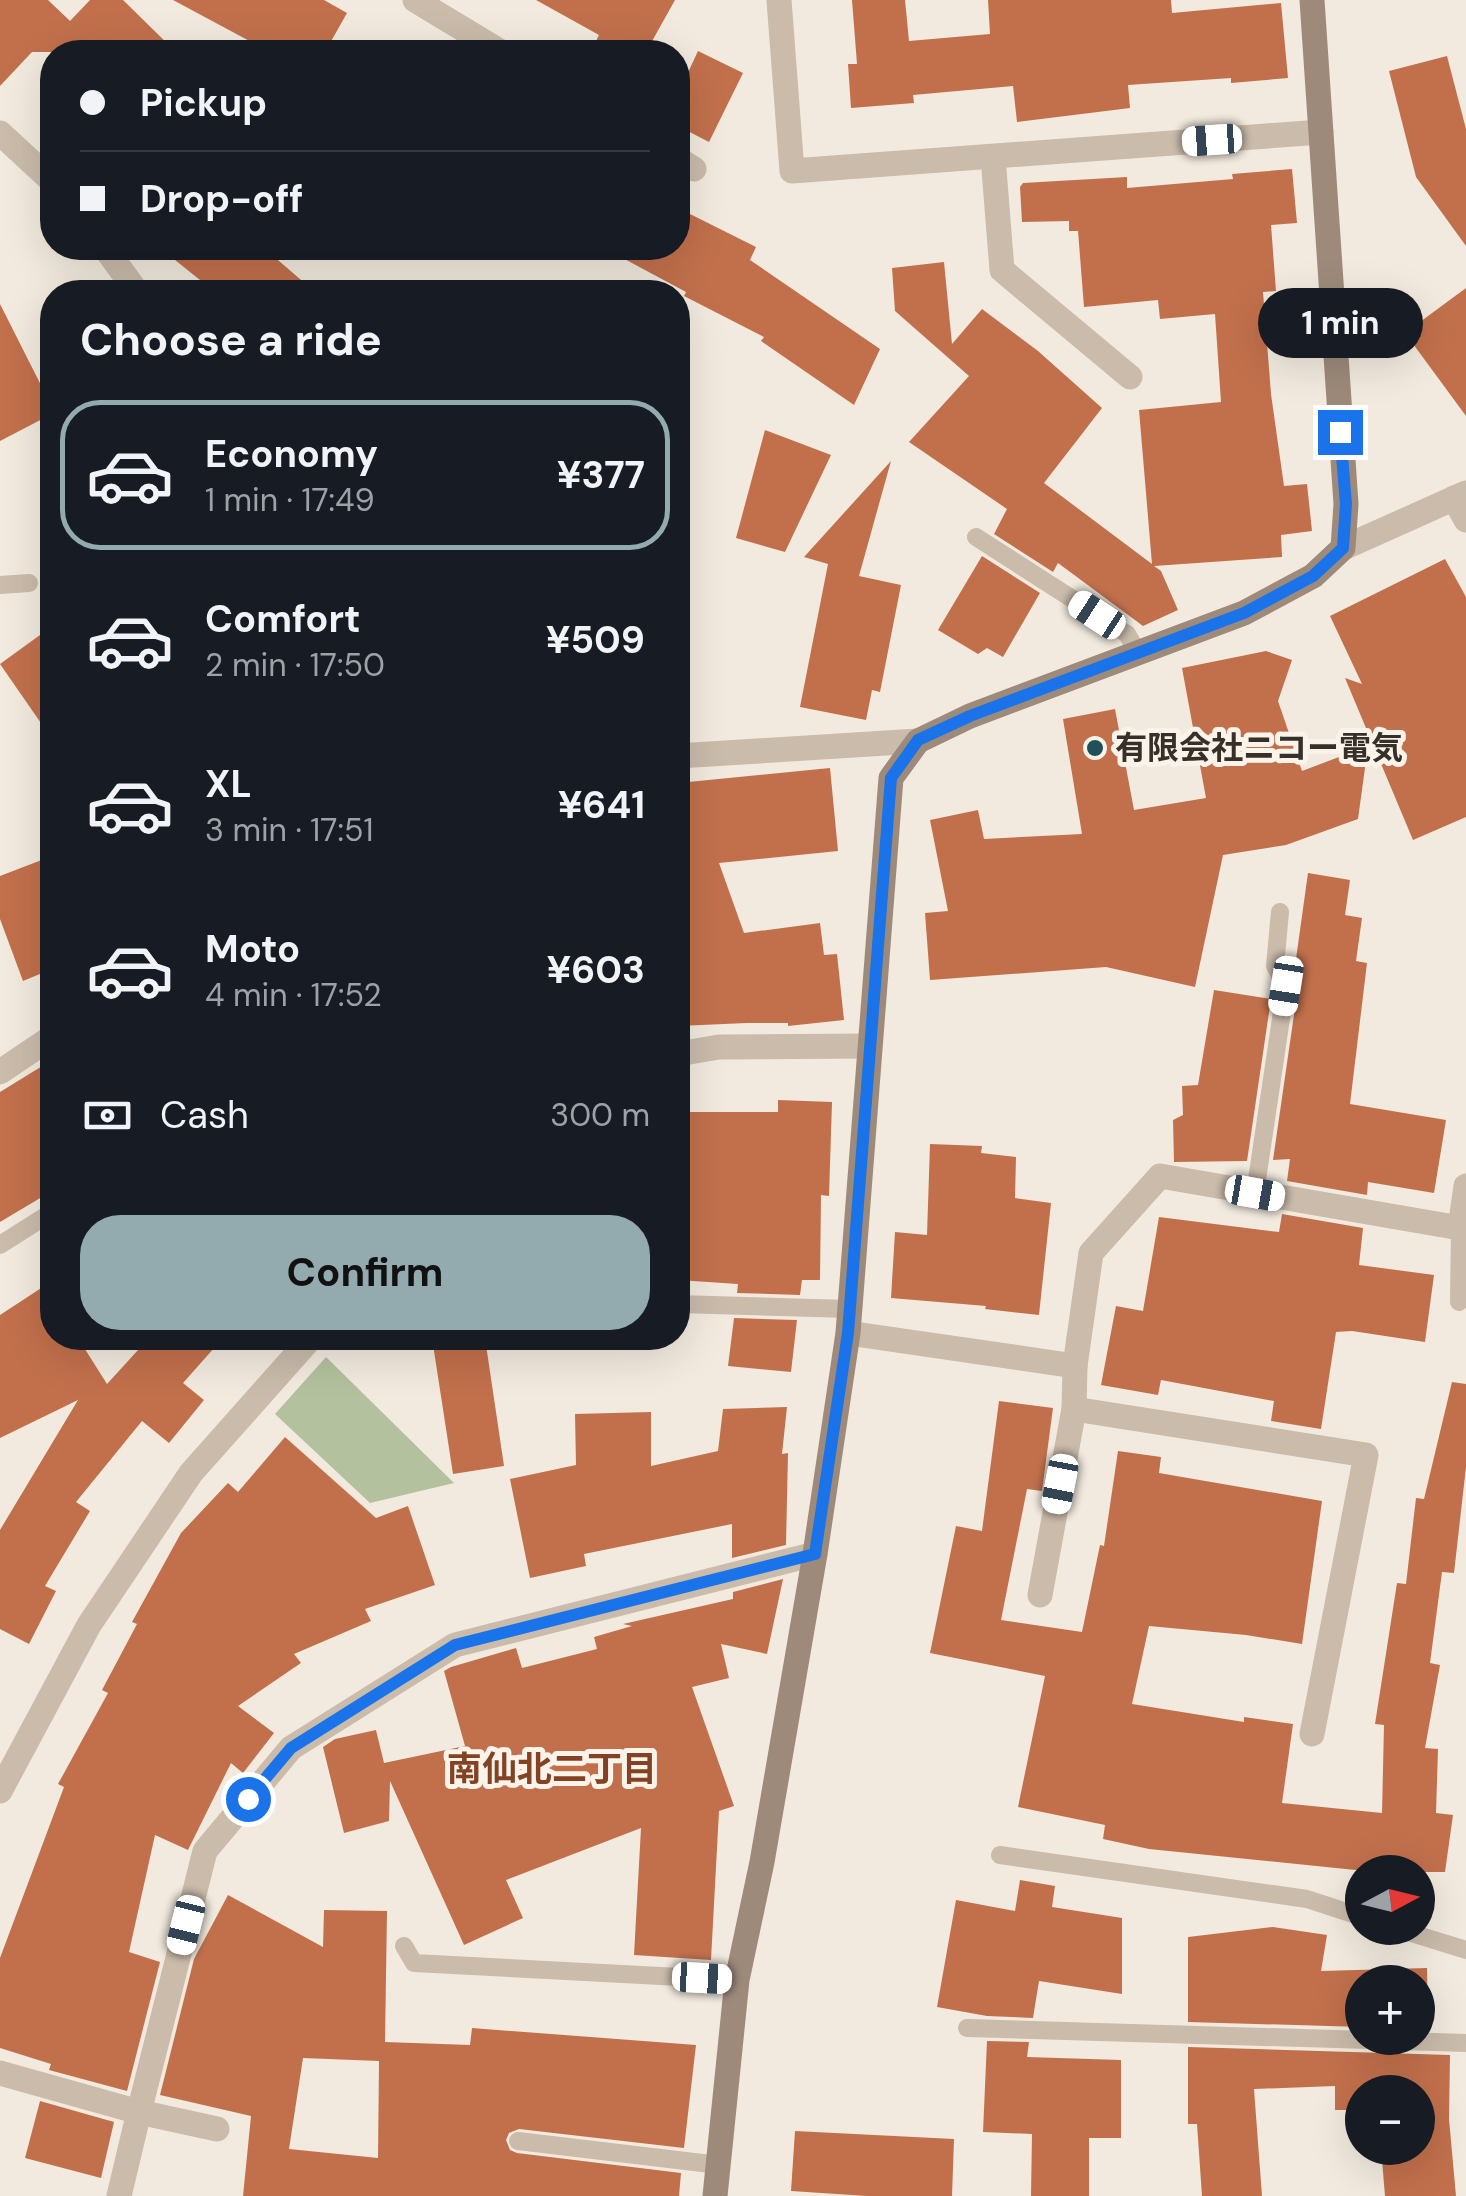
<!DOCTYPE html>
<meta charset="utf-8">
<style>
:root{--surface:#171b24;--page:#242831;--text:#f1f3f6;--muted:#9ea1a6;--line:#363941;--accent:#93aaaf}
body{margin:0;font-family:"DM Sans","Noto Sans JP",sans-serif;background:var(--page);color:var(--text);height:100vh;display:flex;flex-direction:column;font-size:38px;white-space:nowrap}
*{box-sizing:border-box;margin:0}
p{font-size:32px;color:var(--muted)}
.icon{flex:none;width:55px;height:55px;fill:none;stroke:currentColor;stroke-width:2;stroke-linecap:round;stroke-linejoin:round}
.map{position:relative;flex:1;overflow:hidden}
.sheet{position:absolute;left:40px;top:280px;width:650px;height:1070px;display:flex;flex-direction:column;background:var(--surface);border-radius:40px;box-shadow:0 10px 40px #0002}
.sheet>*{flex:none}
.banner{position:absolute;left:40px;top:40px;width:650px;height:220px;border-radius:40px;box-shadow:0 10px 40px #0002;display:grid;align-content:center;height:220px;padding:0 40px;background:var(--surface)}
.needle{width:65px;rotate:83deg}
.controls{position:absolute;left:1345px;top:1855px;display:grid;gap:20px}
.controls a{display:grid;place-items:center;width:90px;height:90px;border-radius:50%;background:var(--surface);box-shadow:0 10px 40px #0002;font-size:50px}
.end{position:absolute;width:45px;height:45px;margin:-22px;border:12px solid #1a73e8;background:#fff;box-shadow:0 0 0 5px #fff}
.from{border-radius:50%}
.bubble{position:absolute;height:70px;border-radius:35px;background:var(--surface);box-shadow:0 10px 40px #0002;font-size:32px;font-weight:700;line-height:70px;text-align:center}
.car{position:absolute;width:30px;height:60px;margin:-30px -15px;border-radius:12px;box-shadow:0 0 8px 2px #0007;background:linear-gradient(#fff 24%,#345 0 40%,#fff 0 76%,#345 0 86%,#fff 0)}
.banner b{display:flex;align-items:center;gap:35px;height:95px;font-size:38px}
.banner b+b{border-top:2px solid var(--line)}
.banner i{width:25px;height:25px;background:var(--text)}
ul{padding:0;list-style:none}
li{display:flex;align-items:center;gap:30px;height:150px;margin:0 20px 15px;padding:0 20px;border:5px solid transparent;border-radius:40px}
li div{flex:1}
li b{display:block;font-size:38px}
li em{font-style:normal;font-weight:700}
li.selected{border-color:var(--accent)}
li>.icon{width:90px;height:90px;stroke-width:1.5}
h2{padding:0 40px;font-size:45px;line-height:120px}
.pay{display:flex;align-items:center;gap:25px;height:110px;padding:0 40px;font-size:38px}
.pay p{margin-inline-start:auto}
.primary-button{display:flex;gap:20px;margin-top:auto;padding:20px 40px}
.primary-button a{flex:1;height:115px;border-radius:40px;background:var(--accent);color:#111;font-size:40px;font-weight:700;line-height:115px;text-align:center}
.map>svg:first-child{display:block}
.green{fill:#b3c19e}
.building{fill:#c2704c;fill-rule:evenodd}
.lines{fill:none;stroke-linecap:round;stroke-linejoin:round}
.lane{stroke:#cabbaa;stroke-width:18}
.street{stroke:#cabbaa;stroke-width:25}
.secondary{stroke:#9d8a7b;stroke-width:25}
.route{stroke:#1a73e8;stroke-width:12}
.poi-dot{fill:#205058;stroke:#f9f3ea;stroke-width:4}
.labels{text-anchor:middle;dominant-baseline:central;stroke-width:10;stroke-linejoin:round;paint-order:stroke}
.poi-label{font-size:32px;font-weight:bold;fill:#372f29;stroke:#f9f3ea;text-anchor:start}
.neighbourhood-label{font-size:35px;font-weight:bold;fill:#844225;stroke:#f9f3ea}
</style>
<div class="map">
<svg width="1466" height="2196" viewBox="0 0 1466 2196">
<rect width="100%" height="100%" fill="#f2eade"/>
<path class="green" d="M326 1357 454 1483 370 1503 275 1414Z"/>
<g class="building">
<path d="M0 0H48L70 21 90 0H123L176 52H32L0 86Z"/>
<path d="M173 0H324L347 13 325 52H270Z"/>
<path d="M536 0H675L646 52H616L596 41 599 35Z"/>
<path d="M852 0H905L909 41 990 34 988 0H1171L1172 13 1281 3 1288 78 1231 83V78L1128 85 1130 108 1017 122 1013 86 913 95 914 103 851 108 848 64H857Z"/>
<path d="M698 51 743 73 709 142 678 126V94Z"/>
<path d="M1447 56 1466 129V246L1416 177 1389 71Z"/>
<path d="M1292 169 1297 223 1271 225 1276 291 1263 292 1271 394 1284 486 1307 484 1312 531 1281 535 1282 557 1154 566 1161 571 1178 610 1143 626 1058 563 1053 572 994 534 1007 509 909 442 969 376 895 311 892 268 944 262 952 344 982 309 1038 351 1102 408 1044 483 1152 564 1139 410 1221 402 1215 314 1160 319 1158 300 1084 307 1078 231H1069V221L1022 222 1020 187 1023 183 1127 177V188L1233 179 1232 174Z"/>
<path d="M678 208 756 247 750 260 880 349 854 405 761 341 764 337 684 296 686 292 604 248H678Z"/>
<path d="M160 248H264L315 292H215Z"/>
<path d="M1466 288V416L1405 333Z"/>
<path d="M0 304 52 407V414L0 441Z"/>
<path d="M765 430 831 455 785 552 736 538Z"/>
<path d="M891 461 859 576 901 585 880 692 872 690 866 720 800 707 828 564 804 557Z"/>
<path d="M982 556 1040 593 1003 657 987 648 978 654 938 630Z"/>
<path d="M1445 559 1466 597V817L1413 840 1345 678 1362 684 1330 616Z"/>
<path d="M40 635 52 653V739L0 664Z"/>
<path d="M1266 651 1292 660 1278 701 1302 771 1368 746 1358 819 1286 845 1223 855 1195 987 1106 967 930 980 925 913 948 911 930 820 978 810 984 839 1082 834 1063 719 1115 709 1134 810 1206 798 1182 668Z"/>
<path d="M830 768 838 851 719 863 744 933 820 923 824 955 837 954 844 1020 788 1026V1023H747L678 1026V783Z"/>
<path d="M52 856V969L23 981 0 919V876Z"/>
<path d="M1308 873 1350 880 1345 915 1362 918 1356 961 1367 963 1350 1104 1446 1120 1434 1193 1368 1182 1367 1195 1287 1181 1290 1159 1273 1160 1298 987 1294 973Z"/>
<path d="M1214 990 1271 999 1247 1161 1174 1162 1173 1120 1183 1115 1182 1086 1198 1085Z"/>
<path d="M52 1060V1191L0 1222V1092Z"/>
<path d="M778 1100 832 1102 829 1196 821 1195 820 1280H802L800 1295 737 1293 738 1284 678 1280V1112H778Z"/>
<path d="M930 1144 982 1146 981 1153 1016 1157 1015 1198 1051 1203 1039 1315 985 1309 986 1306 891 1298 895 1232 927 1235Z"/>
<path d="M1282 1214 1363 1228 1359 1265 1434 1275 1425 1342 1352 1331 1336 1332 1321 1429 1271 1421 1274 1401 1161 1380 1158 1395 1101 1385 1116 1306 1143 1311 1159 1217 1279 1232Z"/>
<path d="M52 1281V1338H78L107 1384 149 1338H223L183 1383 204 1400 169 1443 142 1421 76 1502 90 1511 45 1586 56 1591 29 1644 0 1629V1530L78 1400 0 1438V1315Z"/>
<path d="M734 1318 797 1320 791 1372 728 1366Z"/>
<path d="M432 1338H485L504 1466 453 1474Z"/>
<path d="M1452 1382 1466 1384V1467L1454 1573 1442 1572 1430 1663 1440 1665 1425 1748 1438 1749 1436 1813 1453 1815 1445 1872H1375L1149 1849 1103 1839 1105 1825 1018 1807 1045 1676 930 1653 956 1526 982 1531 999 1401 1053 1408 1042 1491 1027 1489 1001 1620 1082 1632 1100 1545 1104 1546 1118 1451 1161 1457 1159 1473 1322 1501 1302 1644 1246 1635 1149 1626 1132 1704 1244 1722V1717L1293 1724 1282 1803 1382 1813 1384 1725 1375 1724 1397 1583 1406 1584 1416 1498 1424 1499Z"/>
<path d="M787 1407 782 1454 788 1453 786 1545 732 1558V1524L584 1554 586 1566 530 1578 510 1479 576 1465 575 1414 651 1412V1466L718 1451 723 1409Z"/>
<path d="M285 1437 376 1518 408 1506 435 1585 365 1609 371 1621 294 1654 301 1663 238 1706 274 1733 243 1773 231 1763 188 1850 155 1835 129 1952 160 1962 127 2091 49 2070 51 2064 0 2048V1958L64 1787 58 1784 108 1693 102 1690 137 1624 132 1622 181 1533 228 1483 238 1492Z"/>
<path d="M783 1579 767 1654 721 1644 729 1678 692 1687 734 1806 719 1811 711 1960 634 1955 641 1828 506 1880 523 1918 464 1945 390 1781 389 1821 344 1833 323 1747 335 1739 376 1730 384 1763 465 1746 444 1671 451 1667 516 1648 522 1668 597 1649 594 1637 632 1626 623 1624 733 1599V1592Z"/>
<path d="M1020 1880 1055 1886 1052 1907 1122 1918V1994L1039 1981 1033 2018 987 2016 937 2007 956 1900 1015 1911Z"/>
<path d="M228 1895 323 1947 324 1910 387 1911 385 2042 470 2045 472 2028 696 2045 684 2148 519 2129 509 2133 506 2140 510 2150 517 2153 681 2173 679 2196H243L251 2116 160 2095 194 1959ZM303 2058 379 2061 378 2158 289 2149Z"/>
<path d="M1273 1927 1327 1935 1321 1971 1427 1968 1428 2029H1418V1982H1362V2027L1188 2022V1937Z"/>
<path d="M987 2041 1029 2042 1027 2057 1121 2060V2138H1089V2196H1031L1032 2134 983 2132Z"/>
<path d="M1188 2047 1450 2055 1449 2119 1456 2196H1385L1381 2148H1418V2092H1362V2110H1335V2086L1254 2089 1262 2196H1202L1197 2124H1188Z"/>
<path d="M40 2101 114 2122 101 2178 25 2158Z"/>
<path d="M795 2131 954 2139 952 2196H867L791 2191Z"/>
</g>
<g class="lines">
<g class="lane">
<path d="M976 537 1127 634 1138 653"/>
<path d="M0 585 29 583"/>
<path d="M1255 1193 1286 985 1275 966 1280 912"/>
<path d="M0 1245 52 1212"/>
<path d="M1459 1302 1460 1228"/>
<path d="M678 1304 849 1309"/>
<path d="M1000 1855 1307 1899 1362 1917"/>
<path d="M1395 1928 1466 1950"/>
<path d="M404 1946 414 1963 737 1980"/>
<path d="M967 2028 1466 2043"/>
<path d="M518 2141 719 2165"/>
</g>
<g class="street">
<path d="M415 0 501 52"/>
<path d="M779 0 792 171 1321 132"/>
<path d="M0 133 52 181"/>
<path d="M993 157 1002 270 1130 377"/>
<path d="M678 159 694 169"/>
<path d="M105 248 137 292"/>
<path d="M1454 498 1466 520"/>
<path d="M1343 548 1466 493"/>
<path d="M678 756 918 741"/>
<path d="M678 1054 719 1047 869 1046"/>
<path d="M0 1072 52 1037"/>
<path d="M848 1333 1075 1366 1091 1253 1160 1176 1460 1228 1466 1186"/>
<path d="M1074 1409 1366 1455 1312 1734"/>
<path d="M1040 1595 1074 1409 1075 1366"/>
<path d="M0 1791 89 1625 191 1473 311 1338"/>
<path d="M0 2073 139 2112 205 1851 291 1748 455 1645 815 1554"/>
<path d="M119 2196 139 2112 217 2129"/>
</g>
<path class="secondary" d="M715 2196 737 1980 762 1862 815 1554 848 1333 891 778 918 741 970 716 1244 613 1313 576 1343 548 1346 504 1312 0"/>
</g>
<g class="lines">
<path class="route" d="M248 1799 291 1748 455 1645 815 1554 848 1333 891 778 918 740 970 716 1244 613 1313 576 1343 548 1346 504 1340 432"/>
</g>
<circle class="poi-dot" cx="1095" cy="748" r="10"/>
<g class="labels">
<g class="poi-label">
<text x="1115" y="748">有限会社ニコー電気</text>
</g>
<g class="neighbourhood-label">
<text x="552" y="1769">南仙北二丁目</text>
</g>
</g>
</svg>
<div class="controls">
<a><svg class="needle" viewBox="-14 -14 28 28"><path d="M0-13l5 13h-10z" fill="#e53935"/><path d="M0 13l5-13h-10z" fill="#9ea1a6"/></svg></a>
<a>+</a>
<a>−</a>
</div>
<i class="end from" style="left:248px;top:1799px"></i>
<i class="end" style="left:1340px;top:432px"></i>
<div class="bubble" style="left:1258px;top:288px;width:165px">1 min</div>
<i class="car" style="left:1212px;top:140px;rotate:266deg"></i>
<i class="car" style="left:1097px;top:615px;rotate:303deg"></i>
<i class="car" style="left:1286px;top:986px;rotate:189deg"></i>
<i class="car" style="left:1255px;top:1193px;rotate:100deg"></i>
<i class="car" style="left:1060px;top:1484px;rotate:191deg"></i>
<i class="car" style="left:186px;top:1925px;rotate:194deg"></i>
<i class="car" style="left:702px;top:1978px;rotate:93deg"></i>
<div class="banner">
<b><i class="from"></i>Pickup</b>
<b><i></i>Drop-off</b>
</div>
<section class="sheet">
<h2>Choose a ride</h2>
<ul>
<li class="selected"><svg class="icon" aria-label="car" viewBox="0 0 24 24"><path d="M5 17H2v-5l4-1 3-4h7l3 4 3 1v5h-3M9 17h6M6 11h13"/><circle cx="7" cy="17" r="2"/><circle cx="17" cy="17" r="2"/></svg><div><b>Economy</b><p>1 min · 17:49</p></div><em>¥377</em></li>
<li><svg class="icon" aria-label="car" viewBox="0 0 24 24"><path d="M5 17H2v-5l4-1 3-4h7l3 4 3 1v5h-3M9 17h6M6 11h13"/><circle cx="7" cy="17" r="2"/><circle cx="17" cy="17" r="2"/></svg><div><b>Comfort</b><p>2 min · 17:50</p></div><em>¥509</em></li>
<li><svg class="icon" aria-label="car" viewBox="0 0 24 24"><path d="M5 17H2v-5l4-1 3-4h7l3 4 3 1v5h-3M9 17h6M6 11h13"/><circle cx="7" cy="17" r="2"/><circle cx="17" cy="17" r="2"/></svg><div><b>XL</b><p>3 min · 17:51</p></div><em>¥641</em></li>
<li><svg class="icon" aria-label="car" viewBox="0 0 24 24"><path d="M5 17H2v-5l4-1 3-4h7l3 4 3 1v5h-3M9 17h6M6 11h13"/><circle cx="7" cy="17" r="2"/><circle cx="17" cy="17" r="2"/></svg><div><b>Moto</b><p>4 min · 17:52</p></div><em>¥603</em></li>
</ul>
<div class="pay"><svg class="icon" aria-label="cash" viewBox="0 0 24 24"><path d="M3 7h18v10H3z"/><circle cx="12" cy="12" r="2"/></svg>Cash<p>300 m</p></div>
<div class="primary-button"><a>Confirm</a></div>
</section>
</div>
